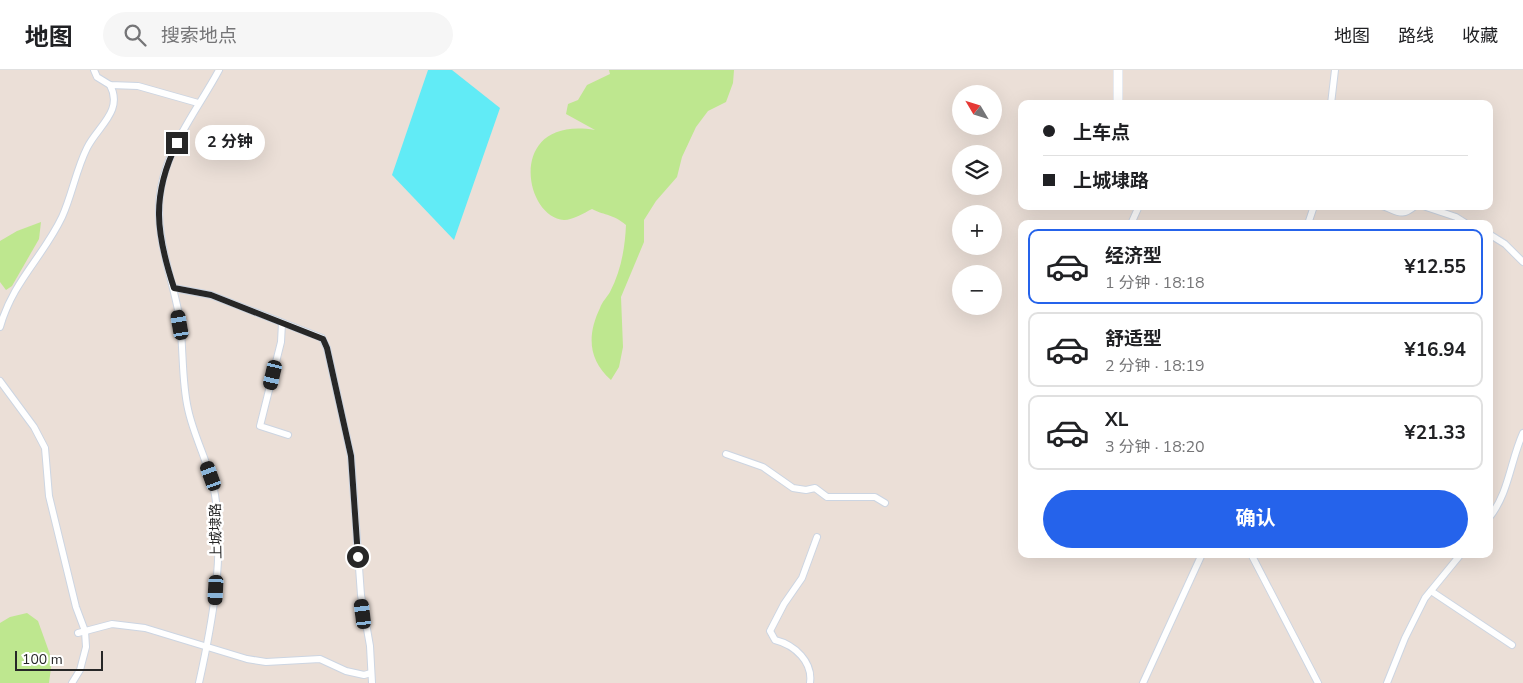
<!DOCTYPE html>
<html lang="zh">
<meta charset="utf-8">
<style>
:root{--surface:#fff;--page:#f6f6f6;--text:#202124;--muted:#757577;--line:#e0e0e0;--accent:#2563eb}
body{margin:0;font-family:"Nunito Sans","Noto Sans SC",sans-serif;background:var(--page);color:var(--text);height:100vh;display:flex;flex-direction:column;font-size:19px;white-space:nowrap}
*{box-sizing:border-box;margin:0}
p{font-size:16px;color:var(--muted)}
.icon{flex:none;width:28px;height:28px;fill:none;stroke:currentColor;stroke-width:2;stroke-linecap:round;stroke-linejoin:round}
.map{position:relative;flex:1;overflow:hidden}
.sheet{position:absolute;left:1018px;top:150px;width:475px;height:338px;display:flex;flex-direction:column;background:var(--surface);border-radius:10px;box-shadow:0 5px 20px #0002}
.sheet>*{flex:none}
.banner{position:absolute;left:1018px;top:30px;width:475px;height:110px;border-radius:10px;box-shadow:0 5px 20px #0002;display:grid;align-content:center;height:110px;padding:0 25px;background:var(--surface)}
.needle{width:32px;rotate:308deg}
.tools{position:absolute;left:952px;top:15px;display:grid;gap:10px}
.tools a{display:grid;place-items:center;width:50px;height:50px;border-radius:50%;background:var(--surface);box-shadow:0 5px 20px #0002;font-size:25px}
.scale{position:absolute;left:15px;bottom:12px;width:88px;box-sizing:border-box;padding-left:5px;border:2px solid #272727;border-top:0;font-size:14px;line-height:18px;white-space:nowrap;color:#272727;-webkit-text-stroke:4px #fff;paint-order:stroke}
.end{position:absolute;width:22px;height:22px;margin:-11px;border:6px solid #272727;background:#fff;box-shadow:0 0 0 2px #fff}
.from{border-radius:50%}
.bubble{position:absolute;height:35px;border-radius:18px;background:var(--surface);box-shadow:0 5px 20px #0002;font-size:16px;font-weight:700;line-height:35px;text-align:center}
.car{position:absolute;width:15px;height:30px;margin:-15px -8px;border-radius:6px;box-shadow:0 0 4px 1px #0007;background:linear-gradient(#222 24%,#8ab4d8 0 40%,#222 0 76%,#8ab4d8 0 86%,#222 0)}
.banner b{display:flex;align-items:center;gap:18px;height:48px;font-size:19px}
.banner b+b{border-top:1px solid var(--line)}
.banner i{width:12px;height:12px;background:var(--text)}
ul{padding:9px 0 0;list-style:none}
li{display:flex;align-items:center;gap:15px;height:75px;margin:0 10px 8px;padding:0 15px;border:2px solid var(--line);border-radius:10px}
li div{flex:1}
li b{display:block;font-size:19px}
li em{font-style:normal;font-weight:700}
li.selected{border-color:var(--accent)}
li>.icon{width:45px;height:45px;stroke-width:1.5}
.cta{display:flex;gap:10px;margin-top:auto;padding:10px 25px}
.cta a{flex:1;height:58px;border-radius:30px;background:var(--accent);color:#fff;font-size:20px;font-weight:700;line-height:58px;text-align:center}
header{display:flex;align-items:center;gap:30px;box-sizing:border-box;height:70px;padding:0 25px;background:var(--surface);border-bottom:1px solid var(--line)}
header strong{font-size:24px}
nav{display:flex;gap:28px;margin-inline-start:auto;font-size:18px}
.search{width:350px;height:45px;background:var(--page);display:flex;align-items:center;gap:12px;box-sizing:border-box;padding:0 18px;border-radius:28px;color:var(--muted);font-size:19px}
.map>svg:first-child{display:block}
.green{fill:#bee78f}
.water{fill:#61ebf6}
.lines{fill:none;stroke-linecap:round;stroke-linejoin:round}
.street-casing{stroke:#ccd5e2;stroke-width:8}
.secondary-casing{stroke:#ccd5e2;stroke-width:10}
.street{stroke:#fff;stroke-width:6}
.secondary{stroke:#fff;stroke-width:9}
.route{stroke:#272727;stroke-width:6}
.labels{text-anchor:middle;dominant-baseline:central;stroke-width:5;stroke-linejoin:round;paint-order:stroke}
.street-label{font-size:14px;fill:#272727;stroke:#fff}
</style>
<header>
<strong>地图</strong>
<div class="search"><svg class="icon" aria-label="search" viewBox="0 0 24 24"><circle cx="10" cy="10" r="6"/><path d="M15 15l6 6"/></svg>搜索地点</div>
<nav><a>地图</a><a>路线</a><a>收藏</a></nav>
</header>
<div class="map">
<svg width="1523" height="613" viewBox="0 0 1523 613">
<rect width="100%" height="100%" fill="#ebdfd7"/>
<g class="green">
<path d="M609 0H734L733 13 726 32 708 41 696 57 682 87 677 107 656 131 644 150V172L621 227 623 277 619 297 611 310C588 290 587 265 600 238 602 232 607 227 610 222 621 201 625 178 626 155 613 144 606 146 592 139 584 143 573 150 564 150 523 147 506 45 595 60L566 44 568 34 578 30 587 15 610 4Z"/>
<path d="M41 152 39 169 12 216 6 220 0 212V171L17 161Z"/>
<path d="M27 543 38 551 52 590 49 613H0V553L10 547Z"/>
</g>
<path class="water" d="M428 0H452L500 38 454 170 392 105Z"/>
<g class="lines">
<g class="street-casing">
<g id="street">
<path d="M94 0 97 7 110 15 138 16 198 33"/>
<path d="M1331 34 1335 0"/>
<path d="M1382 136C1398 141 1401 148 1415 136"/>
<path d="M1423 136 1456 147 1467 154"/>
<path d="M1131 154 1139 136"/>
<path d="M1308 154 1314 136"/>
<path d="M1489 164 1505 174 1523 192"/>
<path d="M174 218 211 225 322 268 327 278 351 386 361 525 370 576 372 613"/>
<path d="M282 253 281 272 260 356 288 365"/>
<path d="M0 257C13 211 43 187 62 147 72 125 76 100 87 78 97 57 124 41 110 15"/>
<path d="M0 311 34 357 45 378 49 426 76 537 85 561 86 577 80 600 72 613"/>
<path d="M726 384 763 397 793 418 806 420 815 418 827 427H875L885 433"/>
<path d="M1489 448C1509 423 1510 392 1523 363"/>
<path d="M1251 484 1318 613"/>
<path d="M1431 521 1512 575"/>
<path d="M78 563 112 554 145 558 247 589 266 592 320 589 346 601 364 605 371 603"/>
<path d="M199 613C212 554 225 485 215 425 210 395 194 368 188 339 181 308 184 276 179 245 171 202 153 162 161 118 169 74 198 39 219 0"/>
<path d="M810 613C813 592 795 575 775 570L770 561 784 534 802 508 817 467"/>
<path d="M1143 613 1202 484"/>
<path d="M1387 613 1405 568 1425 528 1461 484"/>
</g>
</g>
<g class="secondary-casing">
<path id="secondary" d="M1118 34V0"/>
</g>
<use href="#street" class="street"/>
<use href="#secondary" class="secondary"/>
</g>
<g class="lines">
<path class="route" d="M177 73C151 126 156 163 174 218L211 225 323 269 327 278 351 386 358 487"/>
</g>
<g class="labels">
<g class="street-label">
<text transform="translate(216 461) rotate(-91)">上城埭路</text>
</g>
</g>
</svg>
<div class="tools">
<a><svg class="needle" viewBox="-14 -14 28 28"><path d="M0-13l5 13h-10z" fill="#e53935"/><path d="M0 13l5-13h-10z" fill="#757577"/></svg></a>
<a><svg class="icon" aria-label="layers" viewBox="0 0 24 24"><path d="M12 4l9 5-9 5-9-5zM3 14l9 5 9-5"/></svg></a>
<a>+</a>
<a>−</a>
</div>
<div class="scale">100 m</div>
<i class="end from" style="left:358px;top:487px"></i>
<i class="end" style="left:177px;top:73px"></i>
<div class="bubble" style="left:195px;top:55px;width:70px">2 分钟</div>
<i class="car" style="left:180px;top:255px;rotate:350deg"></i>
<i class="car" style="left:273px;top:305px;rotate:193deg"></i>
<i class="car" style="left:211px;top:406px;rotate:340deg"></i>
<i class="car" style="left:216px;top:520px;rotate:183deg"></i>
<i class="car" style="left:363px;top:544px;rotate:353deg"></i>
<div class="banner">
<b><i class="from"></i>上车点</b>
<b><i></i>上城埭路</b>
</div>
<section class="sheet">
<ul>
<li class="selected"><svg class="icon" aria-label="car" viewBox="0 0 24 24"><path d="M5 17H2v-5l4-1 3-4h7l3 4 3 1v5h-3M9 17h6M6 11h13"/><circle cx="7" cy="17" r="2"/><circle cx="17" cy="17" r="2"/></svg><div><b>经济型</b><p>1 分钟 · 18:18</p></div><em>¥12.55</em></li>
<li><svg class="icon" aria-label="car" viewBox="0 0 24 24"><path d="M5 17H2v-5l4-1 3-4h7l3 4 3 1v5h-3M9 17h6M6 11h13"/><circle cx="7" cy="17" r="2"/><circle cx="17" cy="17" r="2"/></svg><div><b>舒适型</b><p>2 分钟 · 18:19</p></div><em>¥16.94</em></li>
<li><svg class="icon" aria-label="car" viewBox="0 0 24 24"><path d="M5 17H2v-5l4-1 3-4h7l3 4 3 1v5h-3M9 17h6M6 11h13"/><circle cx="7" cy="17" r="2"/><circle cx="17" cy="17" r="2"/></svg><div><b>XL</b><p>3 分钟 · 18:20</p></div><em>¥21.33</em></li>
</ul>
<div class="cta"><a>确认</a></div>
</section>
</div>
